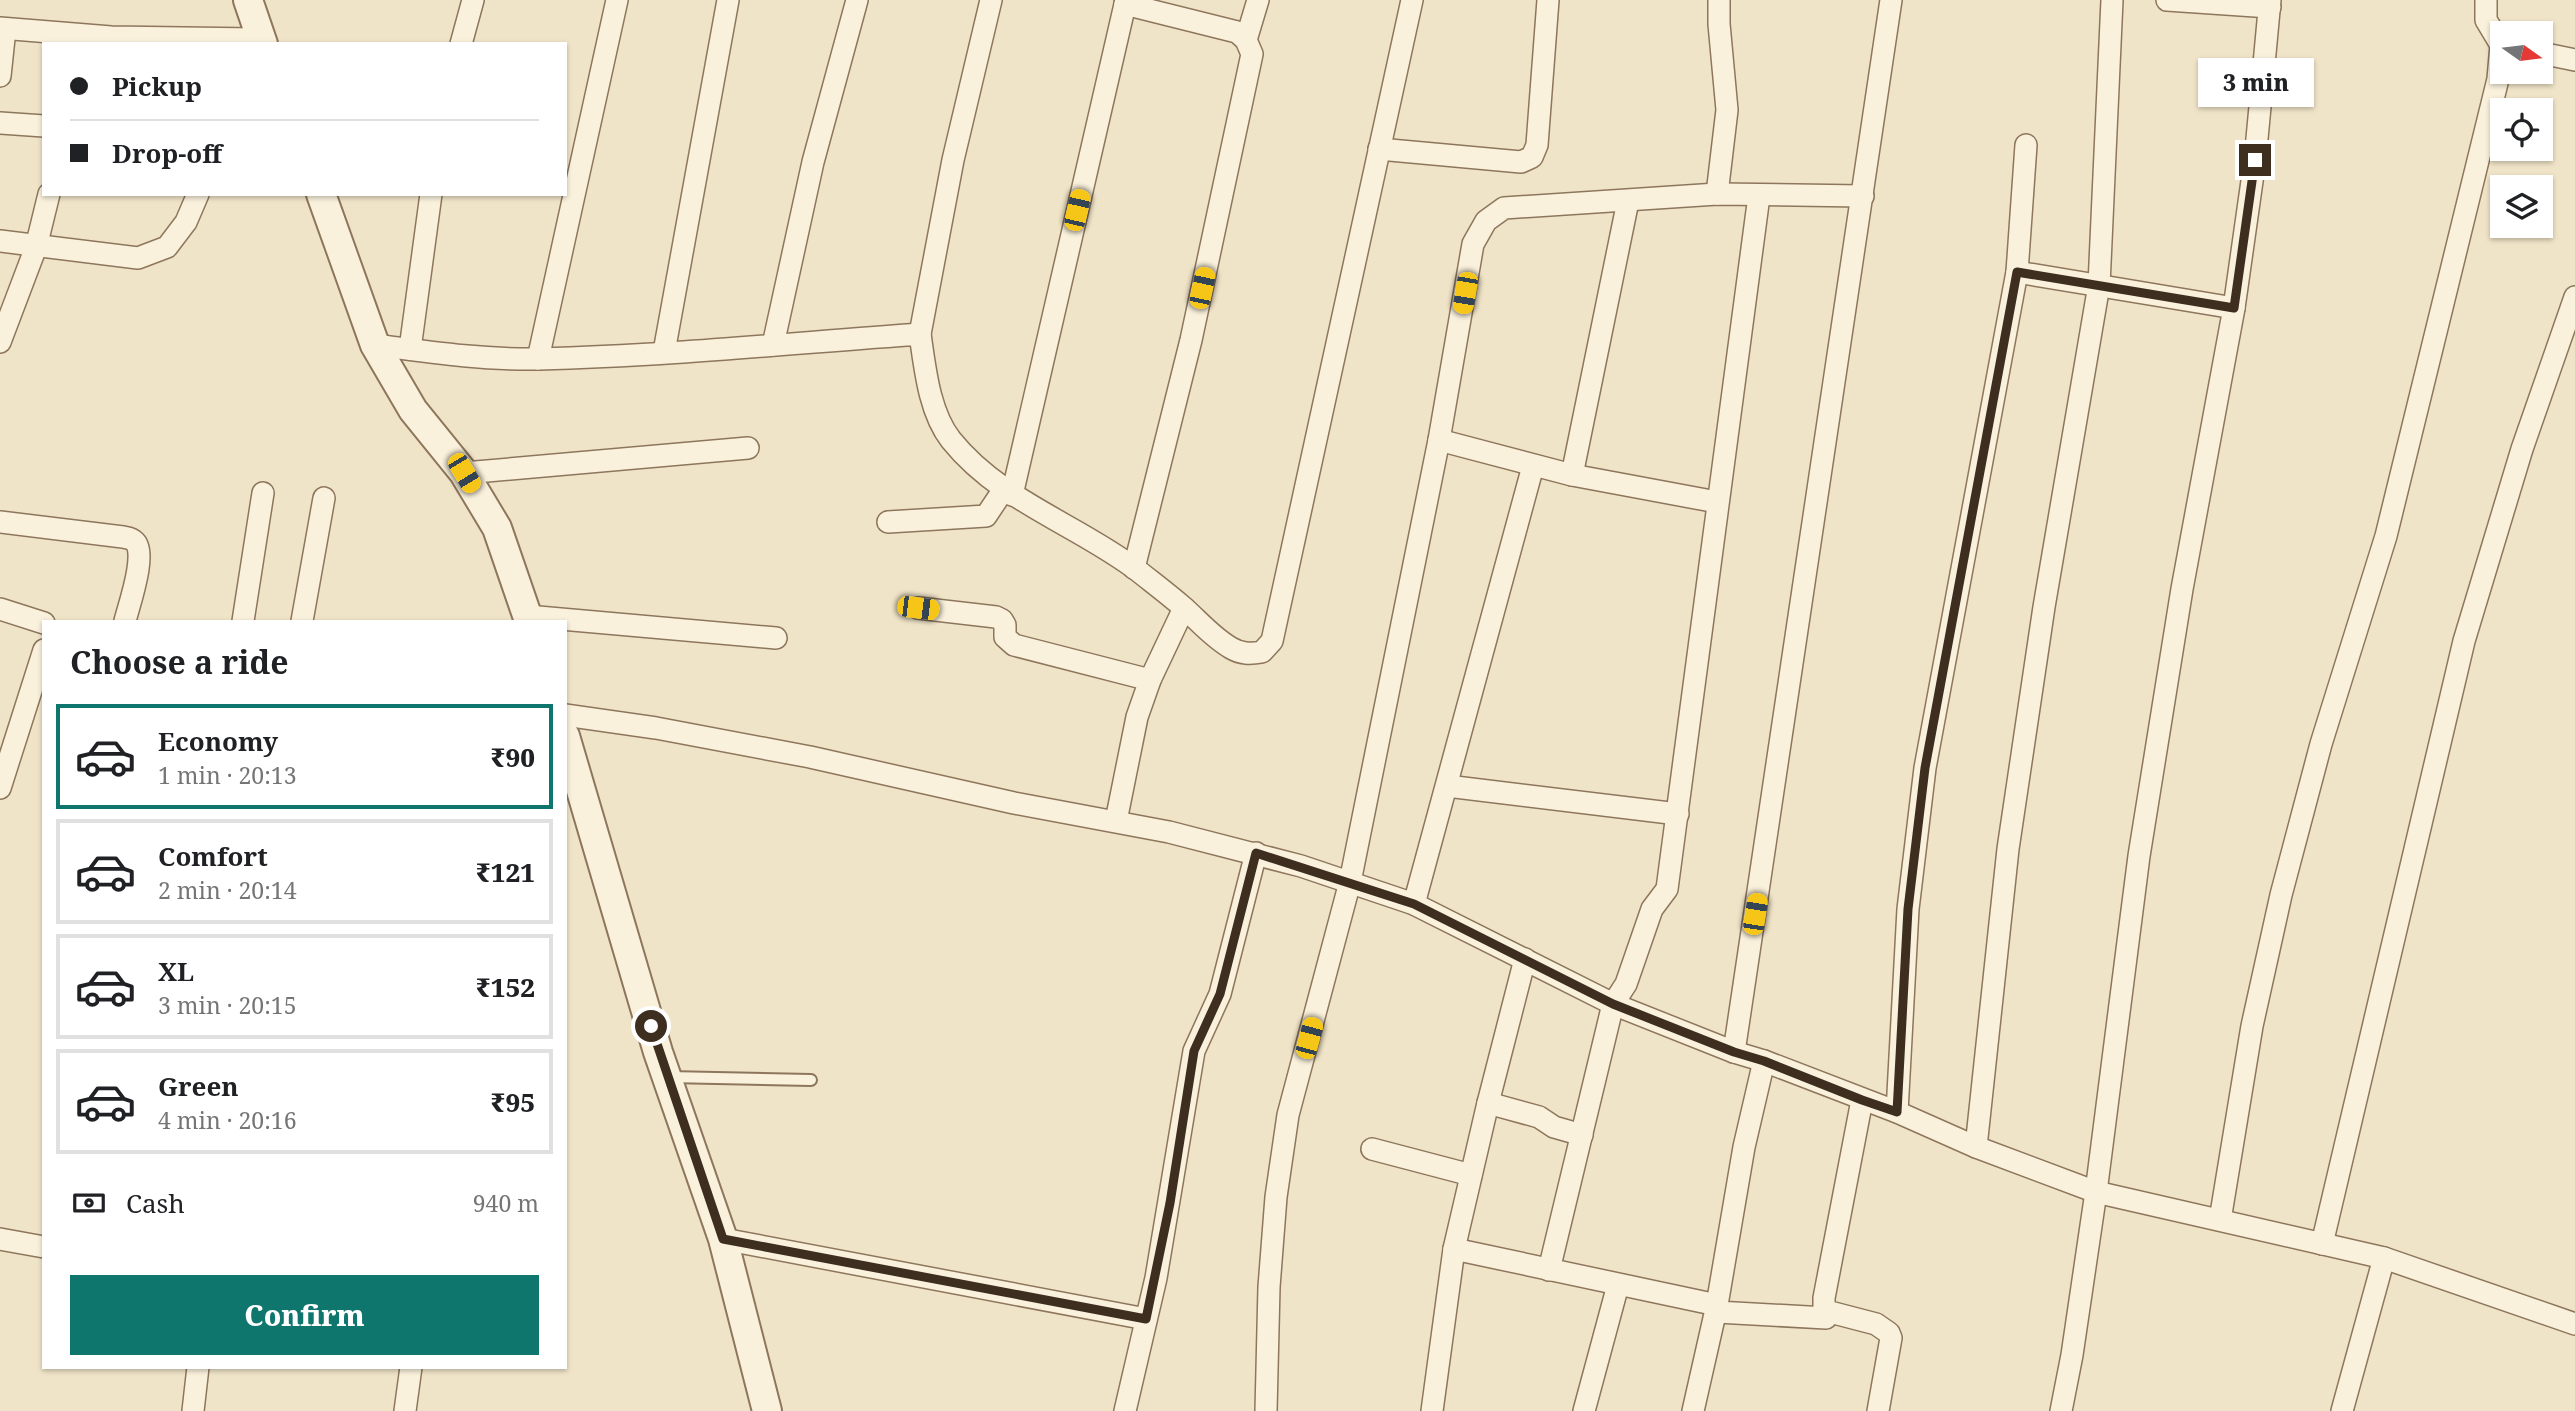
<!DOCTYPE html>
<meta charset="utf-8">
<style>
:root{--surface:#fff;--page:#f2f2f2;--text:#202124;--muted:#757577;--line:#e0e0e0;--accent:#0f766e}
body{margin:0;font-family:"Noto Serif",serif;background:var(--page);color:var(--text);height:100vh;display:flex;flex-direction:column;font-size:26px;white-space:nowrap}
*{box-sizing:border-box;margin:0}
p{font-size:23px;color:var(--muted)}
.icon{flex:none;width:38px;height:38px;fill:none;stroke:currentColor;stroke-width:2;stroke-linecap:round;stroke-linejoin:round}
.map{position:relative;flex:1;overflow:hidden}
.side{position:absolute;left:42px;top:620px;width:525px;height:749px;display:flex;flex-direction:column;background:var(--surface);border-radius:0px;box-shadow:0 2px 5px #0004}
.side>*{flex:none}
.banner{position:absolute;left:42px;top:42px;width:525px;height:154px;border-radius:0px;box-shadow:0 2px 5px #0004;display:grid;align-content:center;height:154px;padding:0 28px;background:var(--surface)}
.needle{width:46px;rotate:104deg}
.fabs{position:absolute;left:2490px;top:21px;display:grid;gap:14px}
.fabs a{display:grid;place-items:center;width:63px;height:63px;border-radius:0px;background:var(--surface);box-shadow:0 2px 5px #0004;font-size:35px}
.end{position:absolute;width:32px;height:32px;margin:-16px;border:9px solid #3d2e20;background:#fff;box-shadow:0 0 0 4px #fff}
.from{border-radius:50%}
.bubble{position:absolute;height:49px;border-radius:0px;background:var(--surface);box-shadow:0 2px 5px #0004;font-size:23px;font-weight:800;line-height:49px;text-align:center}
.car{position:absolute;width:21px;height:42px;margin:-21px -10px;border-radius:9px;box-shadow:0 0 5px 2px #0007;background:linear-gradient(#f5c518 24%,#345 0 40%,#f5c518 0 76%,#345 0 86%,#f5c518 0)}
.banner b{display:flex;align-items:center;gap:24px;height:66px;font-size:26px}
.banner b+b{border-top:2px solid var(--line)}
.banner i{width:18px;height:18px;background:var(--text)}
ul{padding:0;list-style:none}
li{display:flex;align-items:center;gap:21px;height:105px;margin:0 14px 10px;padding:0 14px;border:4px solid var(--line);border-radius:0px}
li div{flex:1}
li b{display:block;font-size:26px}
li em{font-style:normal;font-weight:800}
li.current{border-color:var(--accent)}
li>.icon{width:63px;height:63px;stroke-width:1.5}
h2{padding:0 28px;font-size:32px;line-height:84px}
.pay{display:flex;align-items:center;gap:18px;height:77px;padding:0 28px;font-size:26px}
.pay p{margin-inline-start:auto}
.primary-button{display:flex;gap:14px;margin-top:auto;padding:14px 28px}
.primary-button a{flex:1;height:80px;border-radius:0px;background:var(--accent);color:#fff;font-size:28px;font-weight:800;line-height:80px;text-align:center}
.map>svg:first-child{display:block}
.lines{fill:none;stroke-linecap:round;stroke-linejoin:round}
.service-casing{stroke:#8d765c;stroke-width:14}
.minor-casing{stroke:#8d765c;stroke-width:24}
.tertiary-casing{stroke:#8d765c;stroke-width:32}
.service{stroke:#faf1dc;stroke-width:10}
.minor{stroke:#faf1dc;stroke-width:21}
.tertiary{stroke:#faf1dc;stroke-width:28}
.route{stroke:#3d2e20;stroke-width:9}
</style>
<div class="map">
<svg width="2575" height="1411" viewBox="0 0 2575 1411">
<rect width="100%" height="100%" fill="#f0e4c8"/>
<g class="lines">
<g class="service-casing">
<path id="service" d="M668 1077 811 1080"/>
</g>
<g class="minor-casing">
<g id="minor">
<path d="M2167 0 2270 7"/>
<path d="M1125 4 1237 32 1246 40 1252 54 1191 340 1134 568"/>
<path d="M0 28 111 37 262 39"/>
<path d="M1246 40 1258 0"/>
<path d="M461 44 473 0"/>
<path d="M2541 53 2575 60"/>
<path d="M0 76 5 29"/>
<path d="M0 123 44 126"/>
<path d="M1379 149 1521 162 1532 157 1537 145 1548 0"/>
<path d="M1717 194 1727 110 1719 24V0"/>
<path d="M0 241 138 258 167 247 186 222 198 194"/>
<path d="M2017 272 2234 308"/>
<path d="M920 334 953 160 991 0"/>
<path d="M0 342 36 247 49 194"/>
<path d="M375 345C429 352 484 360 539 359 666 356 793 343 920 334 925 368 929 412 951 440 1000 501 1076 524 1137 570 1152 582 1168 594 1183 607 1199 621 1212 637 1231 648 1241 654 1250 654 1262 652L1272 641 1412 0"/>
<path d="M773 345 813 162 857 0"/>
<path d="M410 349 431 194"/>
<path d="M664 352 728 0"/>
<path d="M538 359 617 0"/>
<path d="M1439 440 1572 475 1717 502"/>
<path d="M464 473 748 448"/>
<path d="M1572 475 1628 201"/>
<path d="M1012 495 1126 0"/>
<path d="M0 522 123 537C127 538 131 538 134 541 148 551 129 605 125 621"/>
<path d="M888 522 986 516 1004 489"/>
<path d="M918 608 996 617 1002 620 1005 625V637L1014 645 1150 680"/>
<path d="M0 609 44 623"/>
<path d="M527 616 776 638"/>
<path d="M243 621 263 493"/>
<path d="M302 621 324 498"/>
<path d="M565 715 656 728 810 757 1014 803 1169 832 1301 866 1414 904 1613 1004 1734 1052 1764 1061 1897 1112 1976 1147 2096 1192 2384 1258 2575 1324"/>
<path d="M1447 786 1678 814"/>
<path d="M0 788 44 650"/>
<path d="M1116 821 1137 717 1150 680 1184 608"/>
<path d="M1414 904 1533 466"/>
<path d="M1734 1052 1891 0"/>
<path d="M1862 1100 1824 1298V1307L1830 1312 1876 1324 1889 1333 1891 1338 1878 1411"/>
<path d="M1488 1103 1539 1117 1554 1127 1582 1135"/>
<path d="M1897 1112 1908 909 1925 768 2017 272 2026 145"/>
<path d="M1976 1147 2008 849 2044 607 2099 285 2112 0"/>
<path d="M1372 1149 1471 1175"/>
<path d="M2220 1220 2252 1026 2281 895 2321 744 2386 536 2498 79 2501 45 2486 20V0"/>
<path d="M0 1239 44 1247"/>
<path d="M723 1239 1146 1319"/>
<path d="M2322 1244 2464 641 2522 449 2575 297"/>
<path d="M1454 1249 1717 1305V1312L1826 1318"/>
<path d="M1549 1270 1613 1004 1626 984 1652 909 1667 889 1759 196"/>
<path d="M193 1411 198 1367"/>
<path d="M405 1411 411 1367"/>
<path d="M1125 1411 1156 1278 1194 1051 1220 994 1256 853"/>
<path d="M1266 1411 1269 1287 1276 1197 1288 1115 1350 882 1439 440 1473 244 1486 221 1504 208 1717 194 1863 196"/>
<path d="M1432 1411 1454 1249 1488 1103 1525 959"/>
<path d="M1584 1411 1618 1285"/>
<path d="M1693 1411 1717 1305 1744 1147 1764 1061"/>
<path d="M2061 1411 2072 1355 2096 1192 2139 856 2182 589 2234 308 2255 160 2270 0"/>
<path d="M2342 1411 2384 1258"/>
</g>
</g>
<g class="tertiary-casing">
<g id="tertiary">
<path d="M248 0 263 44"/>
<path d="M321 194 375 345 413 410 464 473 497 528 529 621"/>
<path d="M565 736 658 1052 723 1239 767 1411"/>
</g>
</g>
<use href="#service" class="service"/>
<use href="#minor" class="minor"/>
<use href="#tertiary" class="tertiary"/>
</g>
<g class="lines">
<path class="route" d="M651 1026 723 1239 1146 1319 1170 1203 1194 1051 1220 994 1256 853 1414 904 1613 1004 1734 1052 1764 1061 1862 1100 1897 1112 1908 909 1925 768 2017 272 2234 308 2255 160"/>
</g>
</svg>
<div class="fabs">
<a><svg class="needle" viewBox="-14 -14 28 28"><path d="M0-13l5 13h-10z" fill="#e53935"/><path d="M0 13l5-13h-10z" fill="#757577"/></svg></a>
<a><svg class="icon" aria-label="locate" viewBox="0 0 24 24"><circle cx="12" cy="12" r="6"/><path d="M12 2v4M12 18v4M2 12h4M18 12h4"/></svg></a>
<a><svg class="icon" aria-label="layers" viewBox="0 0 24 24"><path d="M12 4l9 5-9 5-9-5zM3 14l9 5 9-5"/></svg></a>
</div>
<i class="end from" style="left:651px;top:1026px"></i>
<i class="end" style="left:2255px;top:160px"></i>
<div class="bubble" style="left:2198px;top:58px;width:116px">3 min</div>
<i class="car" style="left:1077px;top:210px;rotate:13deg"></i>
<i class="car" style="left:1202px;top:288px;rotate:12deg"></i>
<i class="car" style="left:1465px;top:293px;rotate:190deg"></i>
<i class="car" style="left:464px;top:473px;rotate:149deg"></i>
<i class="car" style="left:918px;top:608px;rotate:97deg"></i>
<i class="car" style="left:1755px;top:914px;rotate:9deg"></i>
<i class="car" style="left:1309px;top:1038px;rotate:15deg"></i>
<div class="banner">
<b><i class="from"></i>Pickup</b>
<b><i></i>Drop-off</b>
</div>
<section class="side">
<h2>Choose a ride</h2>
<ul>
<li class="current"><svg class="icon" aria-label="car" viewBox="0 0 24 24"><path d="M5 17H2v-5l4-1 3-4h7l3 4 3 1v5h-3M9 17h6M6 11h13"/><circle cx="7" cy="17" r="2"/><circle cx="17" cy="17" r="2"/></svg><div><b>Economy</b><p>1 min · 20:13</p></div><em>₹90</em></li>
<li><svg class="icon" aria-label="car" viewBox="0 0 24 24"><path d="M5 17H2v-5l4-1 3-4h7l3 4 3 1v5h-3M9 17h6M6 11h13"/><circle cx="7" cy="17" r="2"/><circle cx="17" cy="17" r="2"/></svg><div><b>Comfort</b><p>2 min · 20:14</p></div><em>₹121</em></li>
<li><svg class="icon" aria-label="car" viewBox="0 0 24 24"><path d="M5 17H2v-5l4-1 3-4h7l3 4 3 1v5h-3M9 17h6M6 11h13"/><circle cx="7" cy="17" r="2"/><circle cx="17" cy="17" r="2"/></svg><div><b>XL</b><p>3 min · 20:15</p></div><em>₹152</em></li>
<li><svg class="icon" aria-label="car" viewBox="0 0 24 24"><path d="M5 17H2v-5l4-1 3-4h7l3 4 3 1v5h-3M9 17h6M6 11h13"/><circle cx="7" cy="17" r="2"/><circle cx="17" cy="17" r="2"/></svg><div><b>Green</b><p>4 min · 20:16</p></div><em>₹95</em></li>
</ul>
<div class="pay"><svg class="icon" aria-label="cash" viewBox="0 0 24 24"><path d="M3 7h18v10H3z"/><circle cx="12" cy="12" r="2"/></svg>Cash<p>940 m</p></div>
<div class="primary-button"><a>Confirm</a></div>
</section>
</div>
